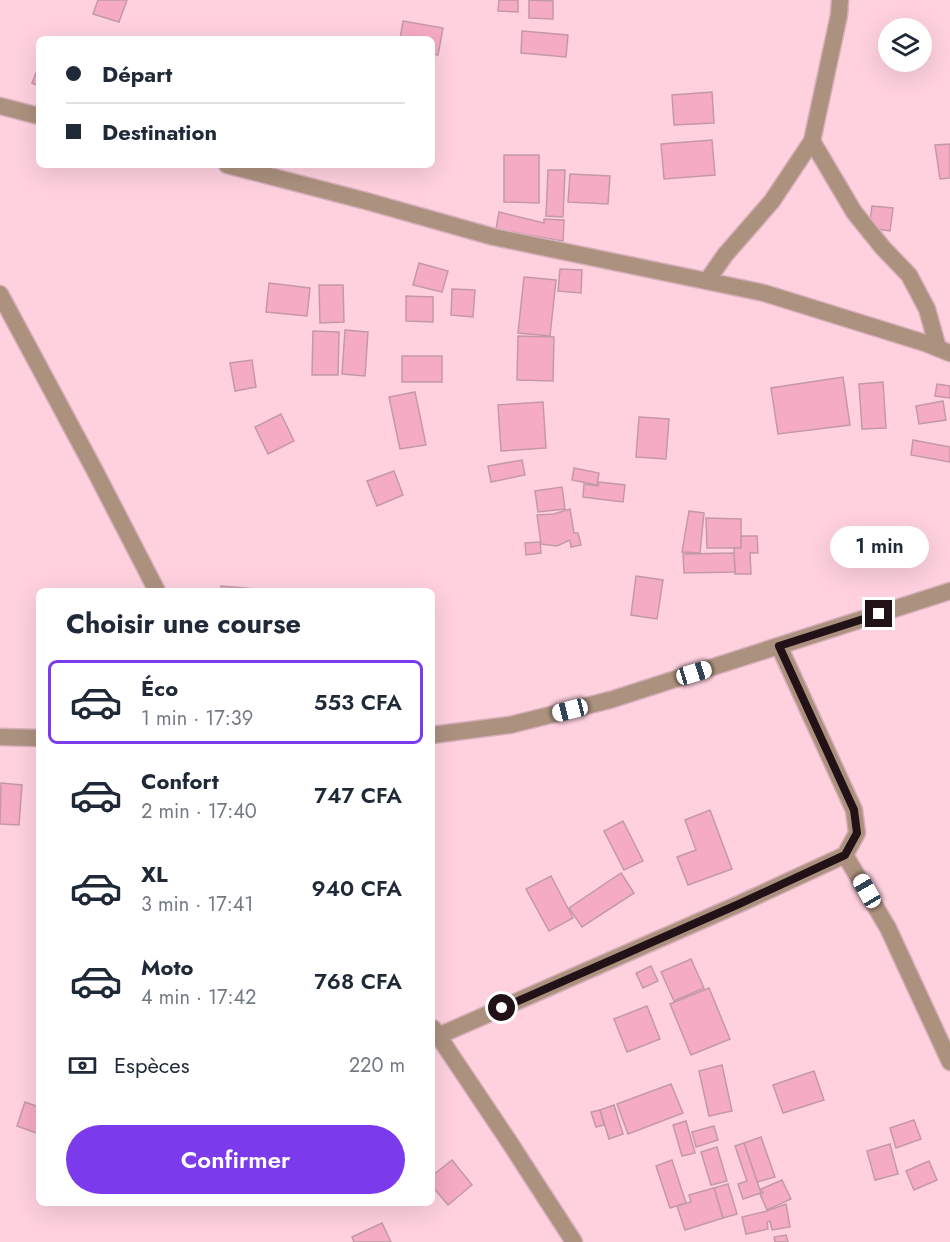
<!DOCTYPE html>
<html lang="fr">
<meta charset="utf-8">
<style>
:root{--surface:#fff;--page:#f6f6f7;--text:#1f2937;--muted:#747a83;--line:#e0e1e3;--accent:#7c3aed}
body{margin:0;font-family:Jost,sans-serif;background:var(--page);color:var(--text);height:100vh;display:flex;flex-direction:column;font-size:22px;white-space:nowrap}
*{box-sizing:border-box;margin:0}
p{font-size:20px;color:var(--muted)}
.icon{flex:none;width:33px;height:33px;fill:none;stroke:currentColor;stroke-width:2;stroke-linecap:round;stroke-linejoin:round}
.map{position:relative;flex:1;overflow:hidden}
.side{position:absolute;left:36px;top:588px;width:399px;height:618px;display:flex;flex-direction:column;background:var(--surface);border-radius:9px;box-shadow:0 6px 24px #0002}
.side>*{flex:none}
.guide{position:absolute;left:36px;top:36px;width:399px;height:132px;border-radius:9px;box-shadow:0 6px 24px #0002;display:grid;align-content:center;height:132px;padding:0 30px;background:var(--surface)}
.fabs{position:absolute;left:878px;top:18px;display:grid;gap:12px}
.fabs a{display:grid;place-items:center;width:54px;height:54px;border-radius:50%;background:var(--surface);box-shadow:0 6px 24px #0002;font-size:30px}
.end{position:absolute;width:27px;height:27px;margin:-14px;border:8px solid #221218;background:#fff;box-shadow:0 0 0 3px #fff}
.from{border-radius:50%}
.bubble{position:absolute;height:42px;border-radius:21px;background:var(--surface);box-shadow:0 6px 24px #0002;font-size:20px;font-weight:600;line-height:42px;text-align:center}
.car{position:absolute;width:18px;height:36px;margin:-18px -9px;border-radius:8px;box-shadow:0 0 4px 2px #0007;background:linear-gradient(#fff 24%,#345 0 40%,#fff 0 76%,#345 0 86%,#fff 0)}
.guide b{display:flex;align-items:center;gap:21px;height:57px;font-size:22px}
.guide b+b{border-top:2px solid var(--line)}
.guide i{width:15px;height:15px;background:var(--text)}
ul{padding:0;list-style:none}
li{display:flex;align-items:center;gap:18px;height:84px;margin:0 12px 9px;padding:0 18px;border:3px solid transparent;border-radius:9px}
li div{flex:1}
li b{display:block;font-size:22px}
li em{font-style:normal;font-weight:600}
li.active{border-color:var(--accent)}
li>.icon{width:54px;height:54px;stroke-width:1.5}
h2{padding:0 30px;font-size:27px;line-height:72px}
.pay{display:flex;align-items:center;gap:15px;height:66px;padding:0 30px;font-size:22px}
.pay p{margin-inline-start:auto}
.primary-button{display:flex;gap:12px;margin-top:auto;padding:12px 30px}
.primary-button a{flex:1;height:69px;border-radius:36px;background:var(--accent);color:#fff;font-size:24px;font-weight:600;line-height:69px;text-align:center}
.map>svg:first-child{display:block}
.building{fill:#f5abc3;stroke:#c499a7;stroke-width:1.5}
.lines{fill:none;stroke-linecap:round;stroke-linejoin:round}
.minor-casing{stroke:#d7afbb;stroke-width:19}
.minor{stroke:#ac917e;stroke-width:16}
.route{stroke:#221218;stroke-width:8}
</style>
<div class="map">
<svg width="950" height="1242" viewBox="0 0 950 1242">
<rect width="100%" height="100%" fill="#ffd1df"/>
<g class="building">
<path d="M98 0H127L119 22 93 14Z"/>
<path d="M499 0H518V12L498 11Z"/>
<path d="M529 0 553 1V19L529 18Z"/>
<path d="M403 21 443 28 438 55 432 54V39H400Z"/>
<path d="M522 31 568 35 566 57 521 53Z"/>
<path d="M39 65V86L32 83Z"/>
<path d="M712 92 714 123 674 125 672 95Z"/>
<path d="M712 140 715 175 664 179 661 144Z"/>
<path d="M950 144V178L940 179 935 145Z"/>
<path d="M504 155H539V203L504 202Z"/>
<path d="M548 170H565L563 217 546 216Z"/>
<path d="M570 174 610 176 608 204 568 202Z"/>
<path d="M872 206 893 208 890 231 869 228Z"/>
<path d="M499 212 544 223V219L564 220 563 241 496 229Z"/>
<path d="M419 263 448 271 442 292 413 285Z"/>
<path d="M560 269 582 270 581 293 558 291Z"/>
<path d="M524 277 556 280 550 336 518 333Z"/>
<path d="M269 283 310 288 307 316 266 312Z"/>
<path d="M319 285H343L344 322 320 323Z"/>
<path d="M452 289 475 290 473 317 451 315Z"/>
<path d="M406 296 433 297V322L406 321Z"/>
<path d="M345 330 368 332 365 376 342 374Z"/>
<path d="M313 331 339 332 338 375H312Z"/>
<path d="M518 336 554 337 553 381 517 380Z"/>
<rect x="402" y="356" width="40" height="26"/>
<path d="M252 360 256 387 235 391 230 363Z"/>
<path d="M843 377 850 425 778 434 771 388Z"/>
<path d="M883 382 886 428 862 429 859 384Z"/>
<path d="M937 384 950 386V398L935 396Z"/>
<path d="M415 392 426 445 400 449 389 397Z"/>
<path d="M943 401 946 420 919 424 916 406Z"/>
<path d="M543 402 546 448 501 451 498 405Z"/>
<path d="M281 414 294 441 268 454 255 427Z"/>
<path d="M639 417 669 419 666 459 636 457Z"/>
<path d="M913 440 950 447V462L911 455Z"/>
<path d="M522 460 525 475 491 482 488 466Z"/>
<path d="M574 468 599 473 597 485 572 480Z"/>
<path d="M394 471 403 495 377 506 367 481Z"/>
<path d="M599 482 625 485 623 502 583 497 584 484 598 486Z"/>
<path d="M562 487 565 509 538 512 535 491Z"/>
<path d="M570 509 574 533H578L581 545 571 547 570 540 557 546 541 544 537 515 554 514Z"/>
<path d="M689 511 704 513 700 553 682 552Z"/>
<path d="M706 518 741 519V548H707Z"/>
<path d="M741 536H757L758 553H750L751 574H735L734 548H741Z"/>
<path d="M540 542 541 553 526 555 525 543Z"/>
<path d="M734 553 735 572 684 573 683 554Z"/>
<path d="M636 576 663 580 657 619 631 615Z"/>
<path d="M221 586 256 589V591H221Z"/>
<path d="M1 783 22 785 19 825 0 824Z"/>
<path d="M710 810 732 869 688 885 677 857 696 850 685 820Z"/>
<path d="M623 821 643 861 624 870 604 831Z"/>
<path d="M621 873 634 893 582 927 569 908Z"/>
<path d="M551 876 573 918 549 931 526 889Z"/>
<path d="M691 959 704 988 674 1001 661 972Z"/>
<path d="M651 966 658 981 643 988 636 973Z"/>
<path d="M709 988 730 1039 691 1055 670 1004Z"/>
<path d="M647 1006 660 1039 627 1052 614 1019Z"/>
<path d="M722 1065 732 1111 709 1116 699 1071Z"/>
<path d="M814 1071 824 1100 783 1113 773 1085Z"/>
<path d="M671 1084 683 1113 628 1134 617 1104Z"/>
<path d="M25 1102 39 1107V1134L17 1126Z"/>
<path d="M614 1105 623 1134 609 1139 600 1110Z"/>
<path d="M600 1110 604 1125 596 1127 591 1112Z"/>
<path d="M914 1120 921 1139 896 1148 890 1128Z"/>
<path d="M686 1121 695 1153 682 1156 673 1125Z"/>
<path d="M714 1126 718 1140 696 1147 692 1132Z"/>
<path d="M761 1137 775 1177 757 1182 744 1143Z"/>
<path d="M744 1143 761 1193 743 1199 738 1184 747 1181 735 1146Z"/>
<path d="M890 1144 898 1174 875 1180 867 1151Z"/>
<path d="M717 1147 727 1181 711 1185 701 1152Z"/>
<path d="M452 1160 472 1185 448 1205 432 1186V1176Z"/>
<path d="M672 1160 686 1203 670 1208 656 1166Z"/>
<path d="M929 1161 937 1180 914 1190 906 1171Z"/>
<path d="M782 1180 791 1199 767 1210 760 1194 763 1193 761 1189Z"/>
<path d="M728 1184 737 1214 723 1218 714 1188Z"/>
<path d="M714 1188 723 1218 685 1230 677 1206 691 1202 689 1195Z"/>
<path d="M786 1204 790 1227 772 1230 770 1221 767 1222 768 1229 746 1234 742 1217 767 1211Z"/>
<path d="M382 1223 391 1242H354L352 1237Z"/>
<path d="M786 1235 788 1242H775L774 1237Z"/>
</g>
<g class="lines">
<g class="minor-casing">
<g id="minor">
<path d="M0 106 39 116"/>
<path d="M812 141 854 212 883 248 909 275 927 309 938 348"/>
<path d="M227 165 366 201 494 237 764 293 925 343 950 353"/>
<path d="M707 281 725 255 772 201 812 141 839 15 840 0"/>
<path d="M0 294 94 469 157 591"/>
<path d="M432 735 510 725 610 700 950 591"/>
<path d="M0 737 39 738"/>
<path d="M845 855 888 928 950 1062"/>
<path d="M433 1028 510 1143 574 1242"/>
<path d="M438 1036 739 904 845 855 857 833 854 810 779 646"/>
</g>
</g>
<use href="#minor" class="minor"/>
</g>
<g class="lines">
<path class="route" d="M502 1008 739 904 845 855 857 833 854 810 779 646 879 614"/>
</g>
</svg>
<div class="fabs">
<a><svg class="icon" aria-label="layers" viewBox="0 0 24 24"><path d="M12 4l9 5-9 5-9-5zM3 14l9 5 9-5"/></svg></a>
</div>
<i class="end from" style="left:502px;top:1008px"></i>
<i class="end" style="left:879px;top:614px"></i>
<div class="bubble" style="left:830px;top:526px;width:99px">1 min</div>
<i class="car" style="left:694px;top:673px;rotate:73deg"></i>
<i class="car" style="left:570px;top:710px;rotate:256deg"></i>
<i class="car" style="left:867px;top:891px;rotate:330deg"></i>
<div class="guide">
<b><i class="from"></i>Départ</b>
<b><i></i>Destination</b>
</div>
<section class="side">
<h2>Choisir une course</h2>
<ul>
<li class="active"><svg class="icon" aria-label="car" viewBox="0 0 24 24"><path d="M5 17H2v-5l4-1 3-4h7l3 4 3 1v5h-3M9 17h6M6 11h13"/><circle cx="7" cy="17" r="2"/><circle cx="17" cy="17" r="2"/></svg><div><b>Éco</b><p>1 min · 17:39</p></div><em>553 CFA</em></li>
<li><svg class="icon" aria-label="car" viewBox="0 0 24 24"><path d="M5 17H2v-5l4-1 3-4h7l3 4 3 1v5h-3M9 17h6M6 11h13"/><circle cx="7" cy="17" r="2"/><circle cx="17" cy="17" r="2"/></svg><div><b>Confort</b><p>2 min · 17:40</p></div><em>747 CFA</em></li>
<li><svg class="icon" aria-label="car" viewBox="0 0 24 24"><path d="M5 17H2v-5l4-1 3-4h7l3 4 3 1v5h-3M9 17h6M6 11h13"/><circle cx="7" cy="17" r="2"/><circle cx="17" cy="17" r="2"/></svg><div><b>XL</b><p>3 min · 17:41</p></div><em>940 CFA</em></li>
<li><svg class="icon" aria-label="car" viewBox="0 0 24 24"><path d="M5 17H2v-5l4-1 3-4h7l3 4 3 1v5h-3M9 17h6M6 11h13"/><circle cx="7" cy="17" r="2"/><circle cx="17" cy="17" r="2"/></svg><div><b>Moto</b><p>4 min · 17:42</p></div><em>768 CFA</em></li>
</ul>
<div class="pay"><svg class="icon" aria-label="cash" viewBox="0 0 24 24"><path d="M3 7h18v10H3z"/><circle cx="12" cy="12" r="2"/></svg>Espèces<p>220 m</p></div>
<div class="primary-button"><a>Confirmer</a></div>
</section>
</div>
